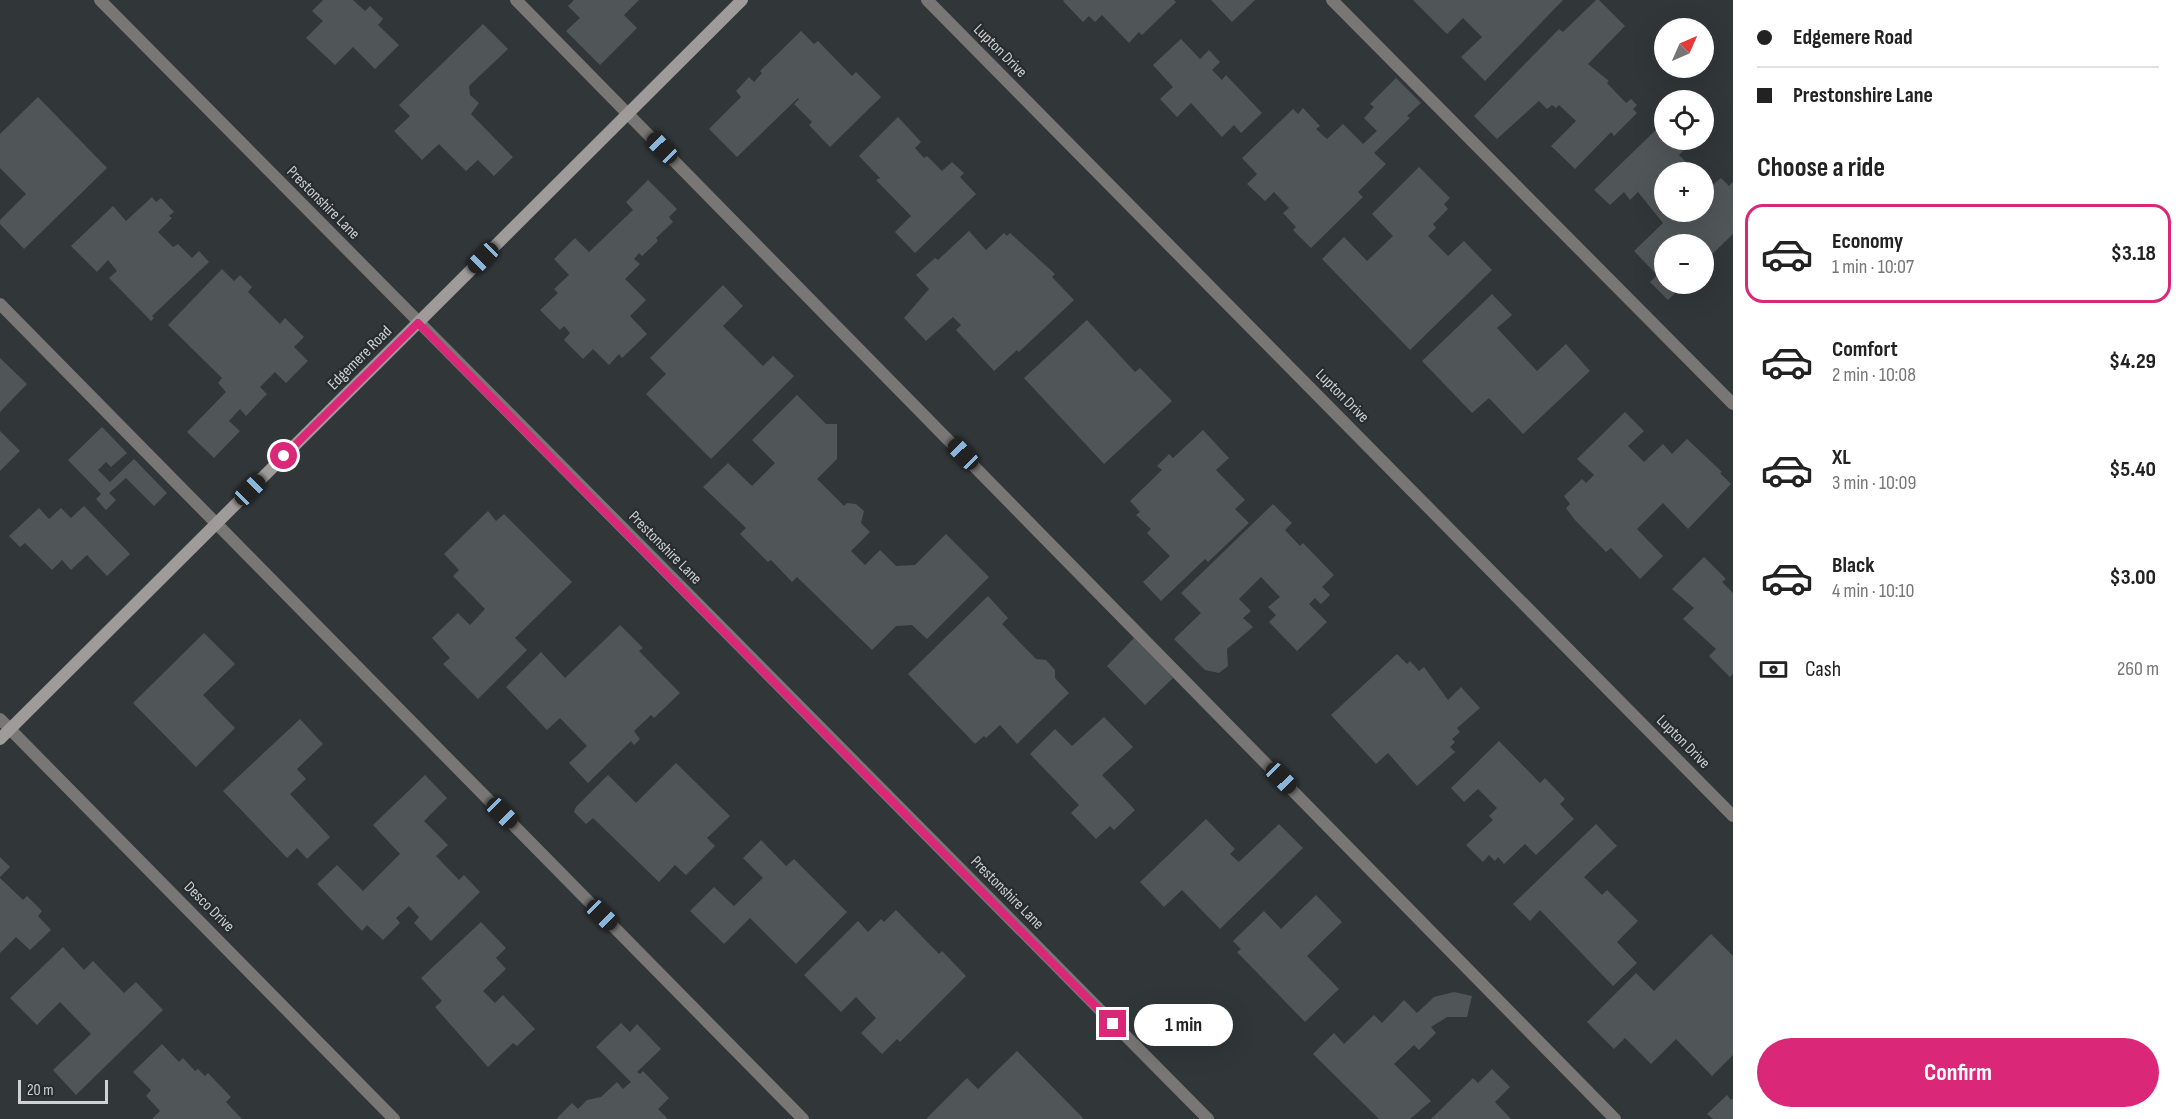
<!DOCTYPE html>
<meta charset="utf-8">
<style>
:root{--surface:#fff;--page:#f2f2f2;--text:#222;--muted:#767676;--line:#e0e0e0;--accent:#db2777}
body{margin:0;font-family:"Sofia Sans Condensed",sans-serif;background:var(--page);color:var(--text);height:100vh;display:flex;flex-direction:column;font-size:22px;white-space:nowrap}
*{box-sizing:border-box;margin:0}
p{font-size:20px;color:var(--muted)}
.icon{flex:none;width:33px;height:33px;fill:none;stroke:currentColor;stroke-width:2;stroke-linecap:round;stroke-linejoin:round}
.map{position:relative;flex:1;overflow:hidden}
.sheet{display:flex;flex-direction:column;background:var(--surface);width:450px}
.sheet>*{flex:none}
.top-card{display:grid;align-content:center;height:132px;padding:0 24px;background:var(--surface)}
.needle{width:39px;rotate:45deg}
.controls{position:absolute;left:1654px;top:18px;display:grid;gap:12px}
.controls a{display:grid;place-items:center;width:60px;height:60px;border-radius:50%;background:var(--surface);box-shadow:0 6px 24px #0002;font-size:30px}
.scale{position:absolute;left:18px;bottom:15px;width:90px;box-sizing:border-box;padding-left:6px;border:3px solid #cfd2d3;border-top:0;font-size:16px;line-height:21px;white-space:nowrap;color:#cfd2d3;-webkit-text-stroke:4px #272c2e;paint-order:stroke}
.end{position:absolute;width:27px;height:27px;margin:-14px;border:8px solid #db2777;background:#fff;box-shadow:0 0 0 3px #fff}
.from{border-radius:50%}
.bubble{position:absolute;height:42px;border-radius:21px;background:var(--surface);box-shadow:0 6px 24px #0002;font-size:20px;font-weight:700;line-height:42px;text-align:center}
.car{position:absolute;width:18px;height:36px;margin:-18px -9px;border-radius:8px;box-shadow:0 0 4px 2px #0007;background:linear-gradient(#222 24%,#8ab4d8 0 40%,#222 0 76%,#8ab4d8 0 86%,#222 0)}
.top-card b{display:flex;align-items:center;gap:21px;height:57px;font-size:22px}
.top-card b+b{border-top:2px solid var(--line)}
.top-card i{width:15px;height:15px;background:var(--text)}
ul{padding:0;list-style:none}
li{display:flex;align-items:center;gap:18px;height:99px;margin:0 12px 9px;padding:0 12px;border:3px solid transparent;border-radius:18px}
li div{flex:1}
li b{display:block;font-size:22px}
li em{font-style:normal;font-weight:700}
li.on{border-color:var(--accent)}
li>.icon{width:54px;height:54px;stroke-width:1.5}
h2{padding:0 24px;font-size:27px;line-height:72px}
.pay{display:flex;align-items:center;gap:15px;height:66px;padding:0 24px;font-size:22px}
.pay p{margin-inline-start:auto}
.action{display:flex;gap:12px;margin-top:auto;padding:12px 24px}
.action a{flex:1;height:69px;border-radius:36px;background:var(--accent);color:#fff;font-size:24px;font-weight:700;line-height:69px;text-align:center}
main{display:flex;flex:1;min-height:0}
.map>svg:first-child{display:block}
.building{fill:#505557}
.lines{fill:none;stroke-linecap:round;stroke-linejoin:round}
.lane{stroke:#797776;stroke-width:12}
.street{stroke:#797776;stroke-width:12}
.secondary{stroke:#9f9b9a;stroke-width:12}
.route{stroke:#db2777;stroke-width:8}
.labels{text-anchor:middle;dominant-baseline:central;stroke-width:4.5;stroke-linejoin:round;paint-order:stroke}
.street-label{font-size:16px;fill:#cfd2d3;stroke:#272c2e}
</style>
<main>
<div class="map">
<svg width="1733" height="1119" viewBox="0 0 1733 1119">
<rect width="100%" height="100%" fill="#313638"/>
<g class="building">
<path d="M323 0H353L365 11 370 6 383 19 378 25 399 45 375 69 353 47 335 65 306 38 323 21 312 11Z"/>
<path d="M574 0H639L624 15 637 28 600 65 566 31 580 18 568 6Z"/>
<path d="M1064 0H1174L1176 2 1142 35 1139 32 1129 43 1102 15 1095 22 1089 16 1083 22 1063 1Z"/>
<path d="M1211 0H1255L1232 22Z"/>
<path d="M1413 0H1563L1485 81 1461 57 1482 37 1463 18 1447 34Z"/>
<path d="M1596 0H1599L1625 26 1588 64 1609 81 1607 83 1626 103 1631 99 1637 105 1633 109 1637 113 1614 136 1611 132 1575 169 1551 146 1576 121 1559 105 1556 108 1552 105 1547 109 1539 101 1497 139 1474 116 1559 29 1563 32Z"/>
<path d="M483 24 508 49 469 86 470 95 479 103 471 114 513 157 494 176 478 160 466 171 439 144 422 160 394 131 410 116 399 105Z"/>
<path d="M801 31 814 44 818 41 852 76 856 72 881 97 830 147 809 125 812 122 794 104 799 99 798 98 737 157 709 129 741 97 736 91 749 77 754 82 762 73 760 71Z"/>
<path d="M1181 39 1200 59 1209 50 1220 62 1212 70 1222 80 1226 75 1262 113 1241 133 1234 125 1222 137 1191 103 1177 117 1160 99 1173 87 1153 65Z"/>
<path d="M1396 78 1421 103 1407 116 1410 118 1374 153 1386 164 1358 192 1363 197 1311 248 1293 230 1296 227 1283 213 1289 208 1274 192 1265 201 1247 184 1257 174 1242 158 1293 109 1298 114 1303 108 1320 126 1316 129 1327 139 1343 124 1363 144 1377 131 1364 118 1374 107 1370 104Z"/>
<path d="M38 97 107 168 24 249 0 224V220L26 194 0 168V134Z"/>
<path d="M898 117 921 142 915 148 924 158 927 156 942 171 952 162 964 173 960 177 976 194 915 253 895 232 911 216 876 180 880 178 859 156Z"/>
<path d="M1665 121V140H1701L1693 147 1690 144 1679 155 1696 172H1665V212H1704V181L1710 187 1721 178 1729 186 1733 182V234L1704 262V244H1665V284H1684L1668 300 1650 282 1657 275 1634 251 1663 223 1638 192 1630 200 1624 192 1610 205 1594 190Z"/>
<path d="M1419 167 1450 198 1444 204 1448 209 1433 224 1436 228 1428 236 1448 256 1464 241 1492 270 1410 350 1322 259 1344 237 1367 261 1393 236 1372 214Z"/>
<path d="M648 180 677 209 669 217 673 222 656 238 658 241 642 256 639 253 634 259 640 264 625 279 646 300 630 316 647 334 622 358 619 354 609 365 593 349 583 359 564 340 570 333 564 326 560 330 540 310 558 293 554 289 569 275 554 259 575 238 589 252 633 210 626 202Z"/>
<path d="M152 197 156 202 161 198 174 212 169 216 172 218 158 232 173 247 178 244 192 258 199 251 209 262 152 316 154 318 151 321 109 278 117 271 108 260 97 272 71 246 113 206 126 221Z"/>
<path d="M969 231 986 250 1004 233 1007 236 1010 233 1055 274 1052 277 1074 300 1019 352 1017 350 994 371 956 330 961 325 953 317 926 341 904 318 929 289 916 275 935 258 938 260Z"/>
<path d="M222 269 234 281 240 275 252 287 248 292 280 324 285 318 304 337 294 347 308 361 286 383 275 372 260 387 267 394 246 416 240 409 229 421 240 431 214 458 187 432 226 392 218 383 222 378 168 325Z"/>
<path d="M723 285 743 306 723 326 763 366 773 356 794 376 711 459 646 394 666 374 650 358Z"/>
<path d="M1492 294 1512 315 1497 328 1537 371 1566 344 1590 371 1523 434 1489 398 1472 413 1422 361Z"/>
<path d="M1087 320 1135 372 1140 368 1172 401 1104 464 1024 378Z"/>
<path d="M0 358 27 384 0 412Z"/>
<path d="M797 395 826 424H837V459L817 479 844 506 847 503 856 504 864 511 861 523 870 532 851 551 865 565 880 550 896 566 915 565 946 534 989 577 927 639 912 625 896 626 872 650 797 577 792 582 771 560 768 562 740 534 746 528 703 487 728 463 752 486 775 463 752 440Z"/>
<path d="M1625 412 1644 431 1628 446 1644 462 1663 444 1672 454 1687 439 1722 472 1720 473 1731 484 1688 529 1663 503 1637 529 1663 556 1640 579 1611 548 1606 552 1575 520 1566 508 1570 504 1564 496 1582 479 1586 483 1594 475 1577 459Z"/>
<path d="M102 427 127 453 111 467 106 462 98 470 110 482 134 459 167 493 154 506 126 478 109 493 116 500 106 510 96 499 101 494 68 460Z"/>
<path d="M1203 430 1229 458 1216 470 1245 500 1235 509 1249 523 1208 562 1205 559 1161 601 1143 582 1170 556 1147 533 1151 529 1136 515 1140 512 1130 501 1162 470 1157 466 1169 454 1173 458Z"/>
<path d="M0 431 20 451 0 471Z"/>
<path d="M1273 504 1292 523 1285 530 1300 546 1303 543 1334 575 1322 587 1330 595 1321 604 1315 598 1309 604 1327 622 1297 651 1269 622 1276 615 1268 607 1280 597 1261 577 1239 599 1251 611 1243 618 1253 627 1227 649 1228 666 1219 673 1205 670 1174 639 1201 613 1181 593Z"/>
<path d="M84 506 130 554 107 576 87 555 71 570 62 560 52 570 25 543 20 547 9 536 39 508 49 519 61 508 71 518Z"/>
<path d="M488 511 496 521 504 514 572 582 515 638 527 650 478 699 443 664 450 658 432 638 458 613 470 625 485 609 453 576 459 570 444 554Z"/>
<path d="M1704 557 1726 579 1722 582 1733 593V674L1730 677 1709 656 1716 649 1683 619 1694 608 1672 589Z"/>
<path d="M988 596 1008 618 1002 624 1036 659 1046 660 1055 670V678L1069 693 1017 744 1000 725 986 738 984 736 975 744 908 674Z"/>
<path d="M620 625 643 648 639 651 680 693 654 718 651 715 634 731 640 739 634 745 631 741 588 783 569 763 587 746 560 718 547 730 506 687 541 652 565 678Z"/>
<path d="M204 633 235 664 203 695 235 728 196 767 133 703Z"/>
<path d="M1134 638 1173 678 1145 705 1107 666Z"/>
<path d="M1397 654 1407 664 1410 661 1419 671 1424 667 1448 700 1461 687 1480 708 1457 728 1460 732 1452 739 1455 742 1450 747 1455 752 1417 786 1388 753 1376 764 1331 715Z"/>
<path d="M1104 717 1133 747 1102 775 1135 810 1114 830 1110 826 1096 839 1071 813 1079 805 1030 754 1055 729 1072 746Z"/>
<path d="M300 719 323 744 297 769 306 779 290 794 330 837 307 859 297 848 287 858 223 791Z"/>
<path d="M1499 741 1540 783 1545 778 1565 799 1560 804 1574 819 1536 855 1525 844 1504 864 1498 857 1495 861 1489 855 1483 862 1466 845 1493 820 1489 816 1497 808 1478 789 1464 802 1451 788Z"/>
<path d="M676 763 730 816 707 838 715 846 686 875 675 865 659 882 593 818 586 824 574 812 576 807 608 775 636 803Z"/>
<path d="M425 775 447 798 424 821 448 845 436 856 459 880 464 875 480 892 431 941 414 923 419 917 409 906 396 918 400 923 383 940 367 925 362 931 317 884 337 865 363 891 400 854 373 825Z"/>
<path d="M1206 819 1235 849 1230 854 1239 862 1279 824 1303 848 1220 929 1182 890 1164 907 1140 882Z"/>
<path d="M1596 824 1617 846 1584 877 1602 895 1607 890 1638 921 1617 942 1637 963 1613 986 1540 910 1530 921 1513 904Z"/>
<path d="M761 840 786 866 794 859 847 912 796 964 750 918 724 944 690 911 714 887 734 906 763 878 743 858Z"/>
<path d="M0 857 10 867 0 877Z"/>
<path d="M0 878 23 900 27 896 42 911 38 916 51 930 30 950 16 937 0 953Z"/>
<path d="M1316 895 1342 922 1307 956 1339 989 1305 1022 1237 952 1241 949 1233 941 1264 911 1281 929Z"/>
<path d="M896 910 939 954 942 951 966 976 900 1042 897 1039 882 1054 861 1033 876 1018 856 997 841 1012 804 975 858 921 868 932 881 919 884 922Z"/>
<path d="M481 922 506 948 496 958 506 969 483 991 495 1003 503 995 535 1029 517 1046 513 1043 488 1067 435 1007 442 1001 421 978Z"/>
<path d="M1711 934 1733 956V1055L1712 1076 1676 1039 1651 1064 1625 1038 1614 1049 1587 1022 1636 973 1654 991Z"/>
<path d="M63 947 84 970 93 961 124 993 136 982 163 1010 76 1095 53 1070 91 1034 60 1002 37 1025 10 998Z"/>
<path d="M1454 992 1472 996 1467 1017H1447L1431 1027 1436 1033 1419 1050 1414 1045 1394 1064 1431 1101 1410 1119H1379L1313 1054 1334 1033 1344 1044 1374 1015 1382 1023 1404 1000 1417 1013 1434 997Z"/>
<path d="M621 1023 630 1032 637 1024 661 1049 637 1072 640 1074 643 1071 669 1098 658 1109 668 1119H556L572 1103 578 1109 587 1100 601 1097 617 1082 623 1089 631 1082 596 1047Z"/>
<path d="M162 1044 179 1062 183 1058 195 1071 198 1069 205 1076 208 1073 231 1097 226 1102 242 1119H152L160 1111 146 1096 151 1090 133 1072Z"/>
<path d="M1017 1051 1084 1119H926L967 1078 978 1089Z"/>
<path d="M1492 1069 1510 1087 1495 1102 1511 1119H1431L1473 1078 1478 1083Z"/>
<path d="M1727 1095 1731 1100 1733 1098V1119H1713L1707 1114Z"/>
</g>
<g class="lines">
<g class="lane">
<path d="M516 0 1615 1119"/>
<path d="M1332 0 1733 404"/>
<path d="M0 304 803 1119"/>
</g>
<g class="street">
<path d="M100 0 1208 1119"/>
<path d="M927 0 1733 816"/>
<path d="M0 719 394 1119"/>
</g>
<path class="secondary" d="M0 739 742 0"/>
</g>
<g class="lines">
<path class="route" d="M284 456 418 323 1113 1024"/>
</g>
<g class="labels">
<g class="street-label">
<text transform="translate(1000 51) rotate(45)">Lupton Drive</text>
<text transform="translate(323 203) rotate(45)">Prestonshire Lane</text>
<text transform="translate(360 358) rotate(-45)">Edgemere Road</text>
<text transform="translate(1342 396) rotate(45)">Lupton Drive</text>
<text transform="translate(665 548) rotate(45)">Prestonshire Lane</text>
<text transform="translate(1683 742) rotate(45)">Lupton Drive</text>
<text transform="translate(1007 893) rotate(45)">Prestonshire Lane</text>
<text transform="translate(209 907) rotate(45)">Desco Drive</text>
</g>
</g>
</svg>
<div class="controls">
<a><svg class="needle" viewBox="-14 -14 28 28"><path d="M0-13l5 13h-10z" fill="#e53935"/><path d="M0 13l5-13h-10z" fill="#767676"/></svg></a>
<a><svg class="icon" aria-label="locate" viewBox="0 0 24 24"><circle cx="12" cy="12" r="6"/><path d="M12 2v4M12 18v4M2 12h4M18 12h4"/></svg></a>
<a>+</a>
<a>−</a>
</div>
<div class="scale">20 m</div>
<i class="end from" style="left:284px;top:456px"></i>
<i class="end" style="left:1113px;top:1024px"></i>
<div class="bubble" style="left:1134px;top:1004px;width:99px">1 min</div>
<i class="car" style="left:662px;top:148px;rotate:316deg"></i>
<i class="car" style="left:483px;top:258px;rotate:225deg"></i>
<i class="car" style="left:963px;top:454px;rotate:316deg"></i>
<i class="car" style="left:250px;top:490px;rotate:45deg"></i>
<i class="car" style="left:1281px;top:778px;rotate:136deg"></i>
<i class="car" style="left:502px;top:813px;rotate:135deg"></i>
<i class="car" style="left:602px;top:915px;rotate:135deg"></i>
</div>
<section class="sheet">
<div class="top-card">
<b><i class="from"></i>Edgemere Road</b>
<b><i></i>Prestonshire Lane</b>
</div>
<h2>Choose a ride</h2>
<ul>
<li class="on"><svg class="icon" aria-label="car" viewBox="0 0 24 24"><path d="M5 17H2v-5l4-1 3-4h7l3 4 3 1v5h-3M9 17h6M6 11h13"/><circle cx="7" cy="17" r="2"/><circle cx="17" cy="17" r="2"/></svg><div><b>Economy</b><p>1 min · 10:07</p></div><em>$3.18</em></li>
<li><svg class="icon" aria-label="car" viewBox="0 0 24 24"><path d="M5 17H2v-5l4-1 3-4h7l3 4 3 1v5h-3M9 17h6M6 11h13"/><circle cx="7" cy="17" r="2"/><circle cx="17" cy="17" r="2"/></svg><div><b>Comfort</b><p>2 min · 10:08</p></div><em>$4.29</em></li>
<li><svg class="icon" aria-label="car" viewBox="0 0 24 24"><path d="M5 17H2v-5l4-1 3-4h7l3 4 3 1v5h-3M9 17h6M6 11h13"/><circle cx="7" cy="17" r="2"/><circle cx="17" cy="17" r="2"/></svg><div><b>XL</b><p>3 min · 10:09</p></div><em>$5.40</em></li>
<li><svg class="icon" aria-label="car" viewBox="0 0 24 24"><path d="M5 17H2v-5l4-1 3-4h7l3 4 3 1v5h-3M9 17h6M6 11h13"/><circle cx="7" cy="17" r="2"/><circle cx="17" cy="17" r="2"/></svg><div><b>Black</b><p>4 min · 10:10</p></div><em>$3.00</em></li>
</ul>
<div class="pay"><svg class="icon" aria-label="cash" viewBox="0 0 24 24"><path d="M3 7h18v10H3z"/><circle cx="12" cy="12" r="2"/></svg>Cash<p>260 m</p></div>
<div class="action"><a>Confirm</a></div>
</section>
</main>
